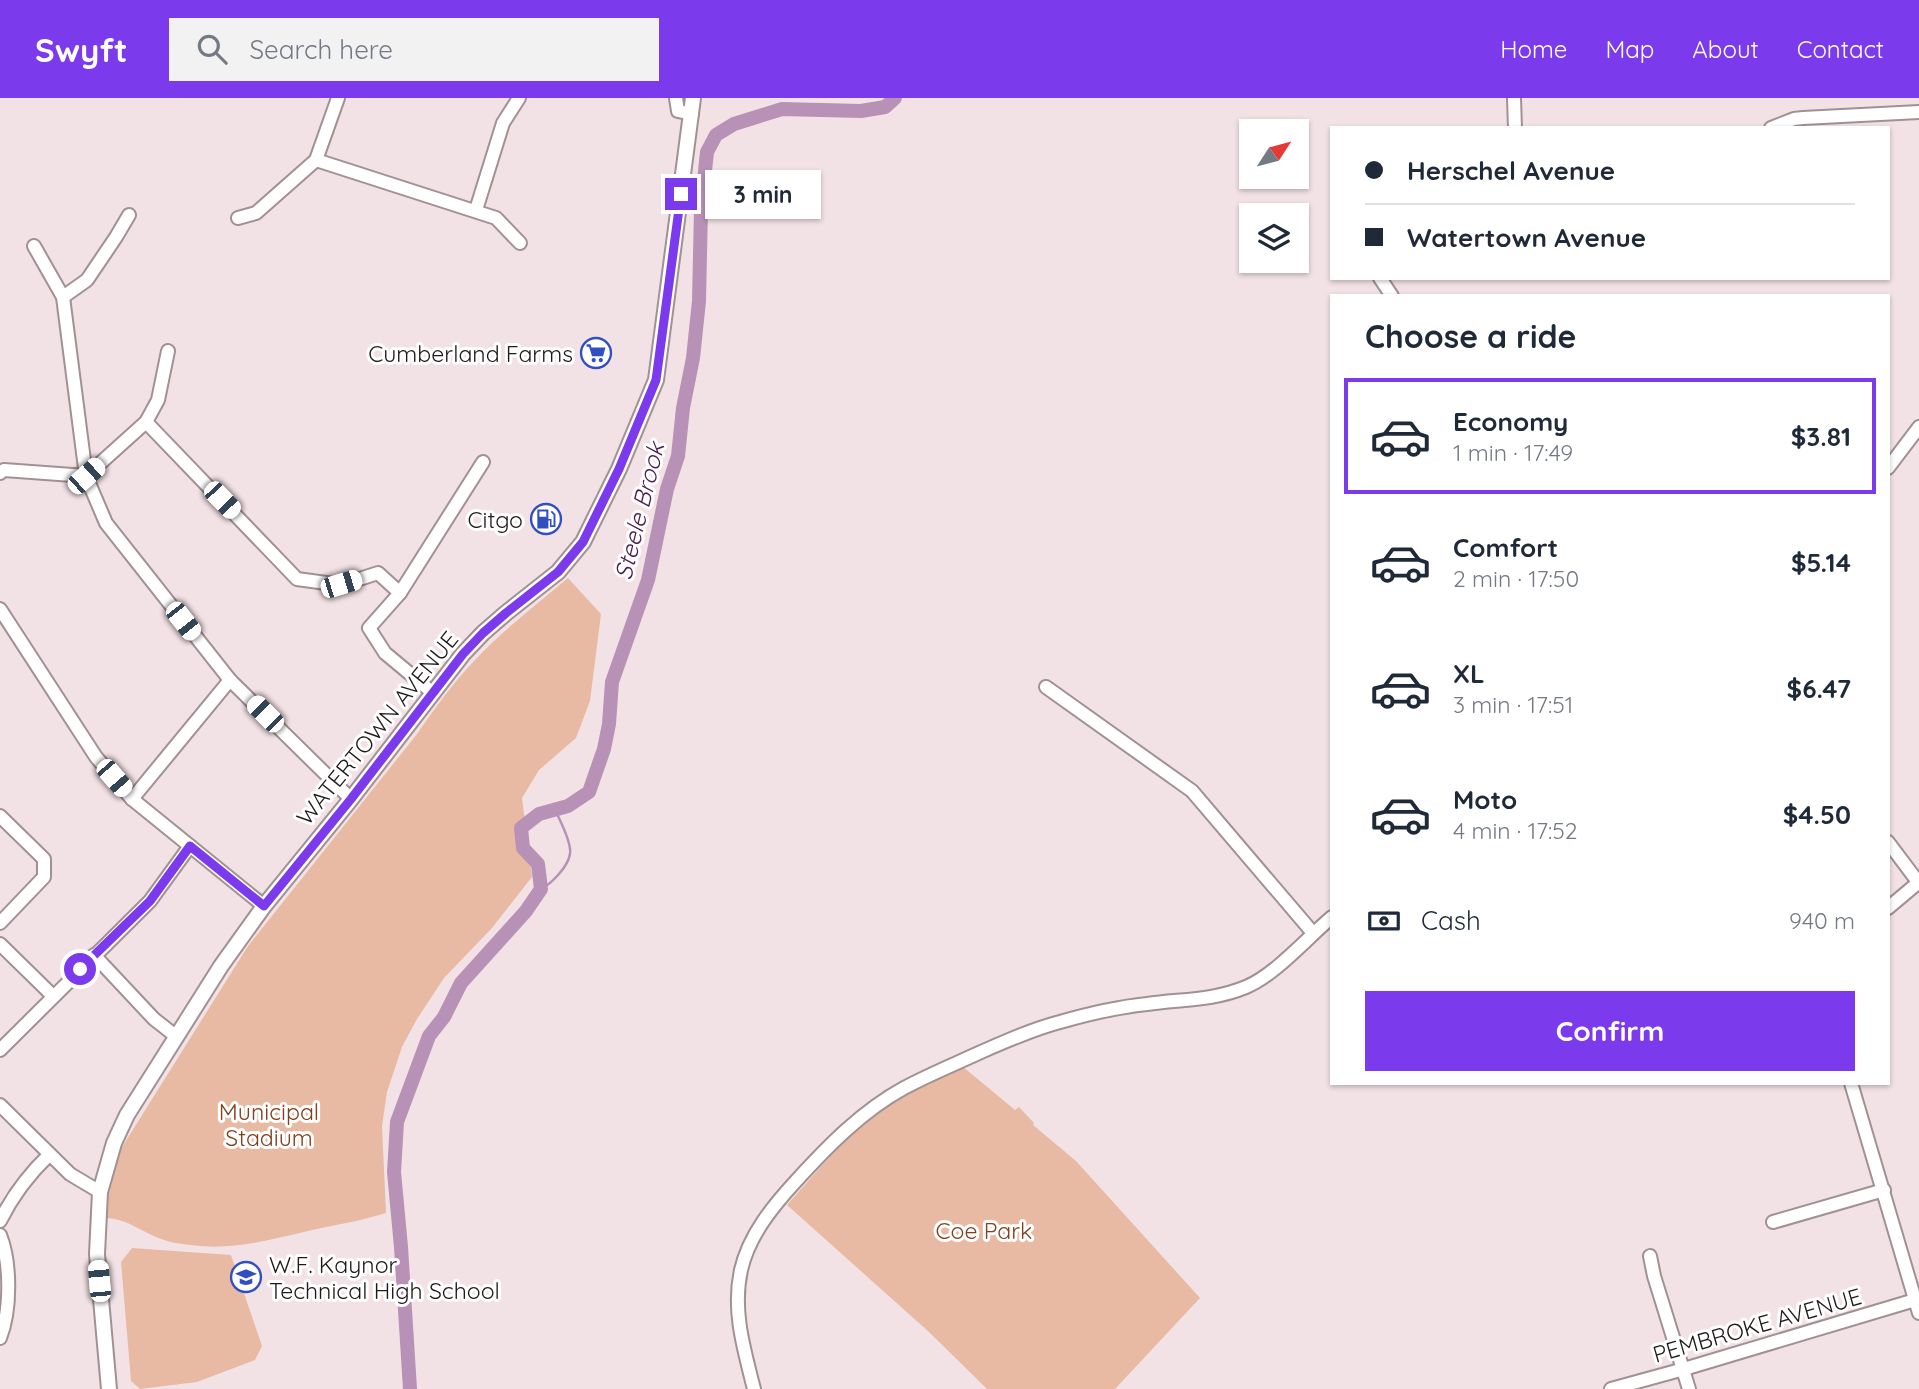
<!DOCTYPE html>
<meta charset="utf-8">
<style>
:root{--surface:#fff;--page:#f2f2f3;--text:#1f2937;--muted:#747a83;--line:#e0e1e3;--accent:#7c3aed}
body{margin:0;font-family:Quicksand,sans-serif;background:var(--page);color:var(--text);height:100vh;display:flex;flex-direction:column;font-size:26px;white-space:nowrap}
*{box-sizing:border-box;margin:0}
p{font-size:23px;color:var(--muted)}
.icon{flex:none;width:38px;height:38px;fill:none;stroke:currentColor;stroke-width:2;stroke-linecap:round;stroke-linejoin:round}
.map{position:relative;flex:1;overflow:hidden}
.panel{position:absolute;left:1330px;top:196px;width:560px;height:791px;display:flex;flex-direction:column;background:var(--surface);border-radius:0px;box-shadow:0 2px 5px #0004}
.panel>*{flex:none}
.hud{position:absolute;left:1330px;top:28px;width:560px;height:154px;border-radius:0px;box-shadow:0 2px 5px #0004;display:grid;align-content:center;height:154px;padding:0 35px;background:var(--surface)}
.needle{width:46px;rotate:54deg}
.buttons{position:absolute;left:1239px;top:21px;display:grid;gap:14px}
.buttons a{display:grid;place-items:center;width:70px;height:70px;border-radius:0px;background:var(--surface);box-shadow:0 2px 5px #0004;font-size:35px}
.end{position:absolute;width:32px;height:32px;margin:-16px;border:9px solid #7c3aed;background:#fff;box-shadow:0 0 0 4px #fff}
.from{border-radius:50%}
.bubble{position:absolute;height:49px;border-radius:0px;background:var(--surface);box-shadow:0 2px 5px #0004;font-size:23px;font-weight:800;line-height:49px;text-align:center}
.car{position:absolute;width:21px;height:42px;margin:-21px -10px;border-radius:9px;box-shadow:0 0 5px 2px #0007;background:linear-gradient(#fff 24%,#345 0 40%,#fff 0 76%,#345 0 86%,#fff 0)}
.hud b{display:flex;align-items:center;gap:24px;height:66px;font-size:26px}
.hud b+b{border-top:2px solid var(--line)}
.hud i{width:18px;height:18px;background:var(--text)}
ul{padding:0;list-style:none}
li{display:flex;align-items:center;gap:21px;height:116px;margin:0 14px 10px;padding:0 21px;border:4px solid transparent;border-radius:0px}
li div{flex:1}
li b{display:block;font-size:26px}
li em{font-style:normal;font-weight:800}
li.active{border-color:var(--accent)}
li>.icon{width:63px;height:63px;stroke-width:1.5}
h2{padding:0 35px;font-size:32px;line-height:84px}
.pay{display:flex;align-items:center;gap:18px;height:77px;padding:0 35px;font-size:26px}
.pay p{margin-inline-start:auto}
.cta{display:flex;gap:14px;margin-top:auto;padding:14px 35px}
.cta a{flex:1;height:80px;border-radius:0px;background:var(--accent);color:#fff;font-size:28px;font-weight:800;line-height:80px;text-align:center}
header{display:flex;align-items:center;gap:42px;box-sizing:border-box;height:98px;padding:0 35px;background:var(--accent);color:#fff}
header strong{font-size:33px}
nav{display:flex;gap:38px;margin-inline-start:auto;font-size:24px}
.search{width:490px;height:63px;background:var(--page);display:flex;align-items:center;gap:18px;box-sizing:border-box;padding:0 24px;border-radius:0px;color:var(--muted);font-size:26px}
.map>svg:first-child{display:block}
.green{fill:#e8baa3}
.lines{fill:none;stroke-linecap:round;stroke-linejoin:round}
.stream{stroke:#b891b7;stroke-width:2.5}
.river{stroke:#b891b7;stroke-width:14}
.minor-casing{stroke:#a09193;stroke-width:16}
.major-casing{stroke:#a09193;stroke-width:18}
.minor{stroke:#fff;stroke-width:12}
.major{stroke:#fff;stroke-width:14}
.route{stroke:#7c3aed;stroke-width:9}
.labels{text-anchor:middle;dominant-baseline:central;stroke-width:6;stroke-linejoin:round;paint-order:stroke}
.poi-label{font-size:23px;fill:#1f1a1a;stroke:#fff;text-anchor:end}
.street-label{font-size:23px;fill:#1f1a1a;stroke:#fff}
.park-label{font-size:23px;fill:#81411e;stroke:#fff}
.water-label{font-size:24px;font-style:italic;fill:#4c1c4d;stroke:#fff}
</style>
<header>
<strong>Swyft</strong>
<div class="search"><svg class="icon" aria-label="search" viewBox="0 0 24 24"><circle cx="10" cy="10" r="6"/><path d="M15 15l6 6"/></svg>Search here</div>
<nav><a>Home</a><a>Map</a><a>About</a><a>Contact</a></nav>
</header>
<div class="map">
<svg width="1919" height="1291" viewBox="0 0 1919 1291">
<rect width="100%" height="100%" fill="#f3e2e5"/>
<g class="green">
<path d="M568 480 601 516 590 603 576 640 539 672 522 700 532 779 492 830 444 880 417 921 402 949 387 994 382 1028 386 1115C361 1123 334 1127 308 1133 269 1142 231 1153 191 1147 182 1146 172 1145 164 1142 142 1135 128 1120 104 1120L109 1086 117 1057 248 848 417 636C435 610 453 585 474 563 503 532 536 507 568 480Z"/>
<path d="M962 968 1015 1012 1019 1009 1034 1025 1033 1027 1076 1063 1200 1200 1115 1291H987L929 1234 787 1107C817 1073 846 1038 882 1012 907 994 935 982 962 968Z"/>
<path d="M132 1150 231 1157 262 1248 255 1262 197 1284 140 1291 131 1283 121 1164Z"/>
</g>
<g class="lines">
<path class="stream" d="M541 791C551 786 568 769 570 756 572 745 560 722 555 712"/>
<path class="river" d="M410 1291 401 1149 394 1074 397 1024 429 938 444 919 461 885 526 813 541 791 538 766 523 750 521 730 539 716 568 708 589 694 604 651 609 626 612 584 648 482 667 391 678 358 683 310 693 260 699 203 701 111 707 54 716 37 734 26 782 11 861 13 885 9 895 0"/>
<g class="minor-casing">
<g id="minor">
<path d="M676 0 678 13 692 16"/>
<path d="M1514 0 1515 30"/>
<path d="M1771 30 1794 21 1803 20 1919 14"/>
<path d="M316 62 496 120 520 145"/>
<path d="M476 112 503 25 519 0"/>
<path d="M238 120 256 115 316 62 338 0"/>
<path d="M34 148 63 199 86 378 106 425 230 582 351 701"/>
<path d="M1380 180 1392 198"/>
<path d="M63 199 87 182 116 139 129 117"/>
<path d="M146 324 297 481 341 487 378 475 400 495"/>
<path d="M1888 370 1919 329"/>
<path d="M0 375 4 372 86 378 146 324 158 302 168 253"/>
<path d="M0 511 96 659 132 701 264 808"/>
<path d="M1046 589 1192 693 1313 835"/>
<path d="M433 595 385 555 369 530 400 495 483 364"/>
<path d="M132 701 230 582"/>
<path d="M0 718 44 761V779L0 825"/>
<path d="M1888 744 1918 784"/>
<path d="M1888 810 1919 784"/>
<path d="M0 846 53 898"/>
<path d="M94 857 154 921 177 939"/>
<path d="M0 952 150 803 190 748"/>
<path d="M1851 985 1919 1215"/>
<path d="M0 1007 70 1076 100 1094"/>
<path d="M0 1123C13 1097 28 1077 49 1057"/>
<path d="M1773 1124 1884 1092"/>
<path d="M0 1137C11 1165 11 1212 0 1240"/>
<path d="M1650 1158 1654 1178 1689 1291"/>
<path d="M754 1291C744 1251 732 1213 741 1172 749 1137 773 1108 796 1083 828 1048 862 1013 904 990 928 977 955 966 981 954 1006 943 1033 931 1060 924 1088 916 1118 909 1147 906 1182 901 1212 903 1246 889 1275 877 1307 840 1332 819"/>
<path d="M1611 1291 1684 1271 1915 1202"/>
</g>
</g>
<g class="major-casing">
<path id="major" d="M109 1291 97 1156 100 1094 114 1045 127 1017 221 868 264 808 351 701 463 556 483 535 506 515 558 474 583 444 619 371 656 282 693 0"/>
</g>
<use href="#minor" class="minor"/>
<use href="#major" class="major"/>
</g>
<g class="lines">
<path class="route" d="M80 871 150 803 190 748 264 808 351 701 463 556 483 535 506 515 558 474 583 444 619 371 656 282 681 96"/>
</g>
<defs>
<g id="supermarket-ring" transform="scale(1.575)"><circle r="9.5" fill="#fff" stroke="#314fc0" stroke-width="1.5"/><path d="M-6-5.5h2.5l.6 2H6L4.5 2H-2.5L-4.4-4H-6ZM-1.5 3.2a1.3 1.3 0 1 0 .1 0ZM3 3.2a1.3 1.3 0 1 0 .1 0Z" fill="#314fc0"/></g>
<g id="fuel-ring" transform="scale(1.575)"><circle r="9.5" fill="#fff" stroke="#314fc0" stroke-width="1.5"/><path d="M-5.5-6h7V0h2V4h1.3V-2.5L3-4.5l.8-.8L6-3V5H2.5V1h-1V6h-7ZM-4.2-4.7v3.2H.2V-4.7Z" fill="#314fc0"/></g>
<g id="school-ring" transform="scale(1.575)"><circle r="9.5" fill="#fff" stroke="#314fc0" stroke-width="1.5"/><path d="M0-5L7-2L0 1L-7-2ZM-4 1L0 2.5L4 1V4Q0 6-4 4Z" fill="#314fc0"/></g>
</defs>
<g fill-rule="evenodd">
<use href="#supermarket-ring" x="596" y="255"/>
<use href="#fuel-ring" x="546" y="421"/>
<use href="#school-ring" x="246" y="1179"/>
</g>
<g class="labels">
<g class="poi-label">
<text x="573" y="255">Cumberland Farms</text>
<text x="523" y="421">Citgo</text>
<text x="269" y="1166" text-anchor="start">W.F. Kaynor<tspan x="269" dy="26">Technical High School</tspan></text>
</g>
<g class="street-label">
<text transform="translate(377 630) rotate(-51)">WATERTOWN AVENUE</text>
<text transform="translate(1757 1227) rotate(-16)">PEMBROKE AVENUE</text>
</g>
<g class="park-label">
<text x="269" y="1013">Municipal<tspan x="269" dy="26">Stadium</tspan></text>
<text x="984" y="1132">Coe Park</text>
</g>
<g class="water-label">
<text transform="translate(639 413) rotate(-76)">Steele Brook</text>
</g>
</g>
</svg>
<div class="buttons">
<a><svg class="needle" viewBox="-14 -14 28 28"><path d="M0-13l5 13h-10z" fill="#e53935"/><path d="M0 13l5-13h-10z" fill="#747a83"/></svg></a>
<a><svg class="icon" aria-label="layers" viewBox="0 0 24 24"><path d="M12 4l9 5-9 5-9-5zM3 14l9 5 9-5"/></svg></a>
</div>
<i class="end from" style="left:80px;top:871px"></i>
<i class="end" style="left:681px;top:96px"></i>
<div class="bubble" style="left:705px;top:72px;width:116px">3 min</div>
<i class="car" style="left:86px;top:378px;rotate:48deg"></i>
<i class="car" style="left:222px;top:402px;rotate:136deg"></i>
<i class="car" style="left:341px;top:486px;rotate:73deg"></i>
<i class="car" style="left:183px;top:523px;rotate:142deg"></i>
<i class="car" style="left:265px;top:616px;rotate:315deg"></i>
<i class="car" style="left:114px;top:680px;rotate:139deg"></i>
<i class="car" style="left:99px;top:1183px;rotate:355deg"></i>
<div class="hud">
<b><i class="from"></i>Herschel Avenue</b>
<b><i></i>Watertown Avenue</b>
</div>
<section class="panel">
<h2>Choose a ride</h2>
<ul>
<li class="active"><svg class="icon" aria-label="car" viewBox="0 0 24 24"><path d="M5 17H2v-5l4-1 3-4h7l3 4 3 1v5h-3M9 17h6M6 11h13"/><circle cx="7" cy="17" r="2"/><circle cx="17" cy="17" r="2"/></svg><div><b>Economy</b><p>1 min · 17:49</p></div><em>$3.81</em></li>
<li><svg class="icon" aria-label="car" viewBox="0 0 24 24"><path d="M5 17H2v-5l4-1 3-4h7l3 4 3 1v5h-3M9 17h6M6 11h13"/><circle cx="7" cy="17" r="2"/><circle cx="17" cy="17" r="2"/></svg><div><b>Comfort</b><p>2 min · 17:50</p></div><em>$5.14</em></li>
<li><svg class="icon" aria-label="car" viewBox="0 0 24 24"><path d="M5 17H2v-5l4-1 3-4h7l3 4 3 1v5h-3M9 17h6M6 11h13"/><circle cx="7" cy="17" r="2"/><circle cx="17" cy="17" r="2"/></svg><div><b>XL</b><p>3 min · 17:51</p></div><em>$6.47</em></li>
<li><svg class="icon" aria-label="car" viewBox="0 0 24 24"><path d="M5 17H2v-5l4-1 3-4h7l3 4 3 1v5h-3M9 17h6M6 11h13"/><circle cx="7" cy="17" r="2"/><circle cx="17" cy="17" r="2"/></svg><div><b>Moto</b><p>4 min · 17:52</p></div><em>$4.50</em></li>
</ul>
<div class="pay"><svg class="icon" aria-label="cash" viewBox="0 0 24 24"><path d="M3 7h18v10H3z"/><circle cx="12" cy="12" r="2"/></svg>Cash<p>940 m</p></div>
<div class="cta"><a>Confirm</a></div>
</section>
</div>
